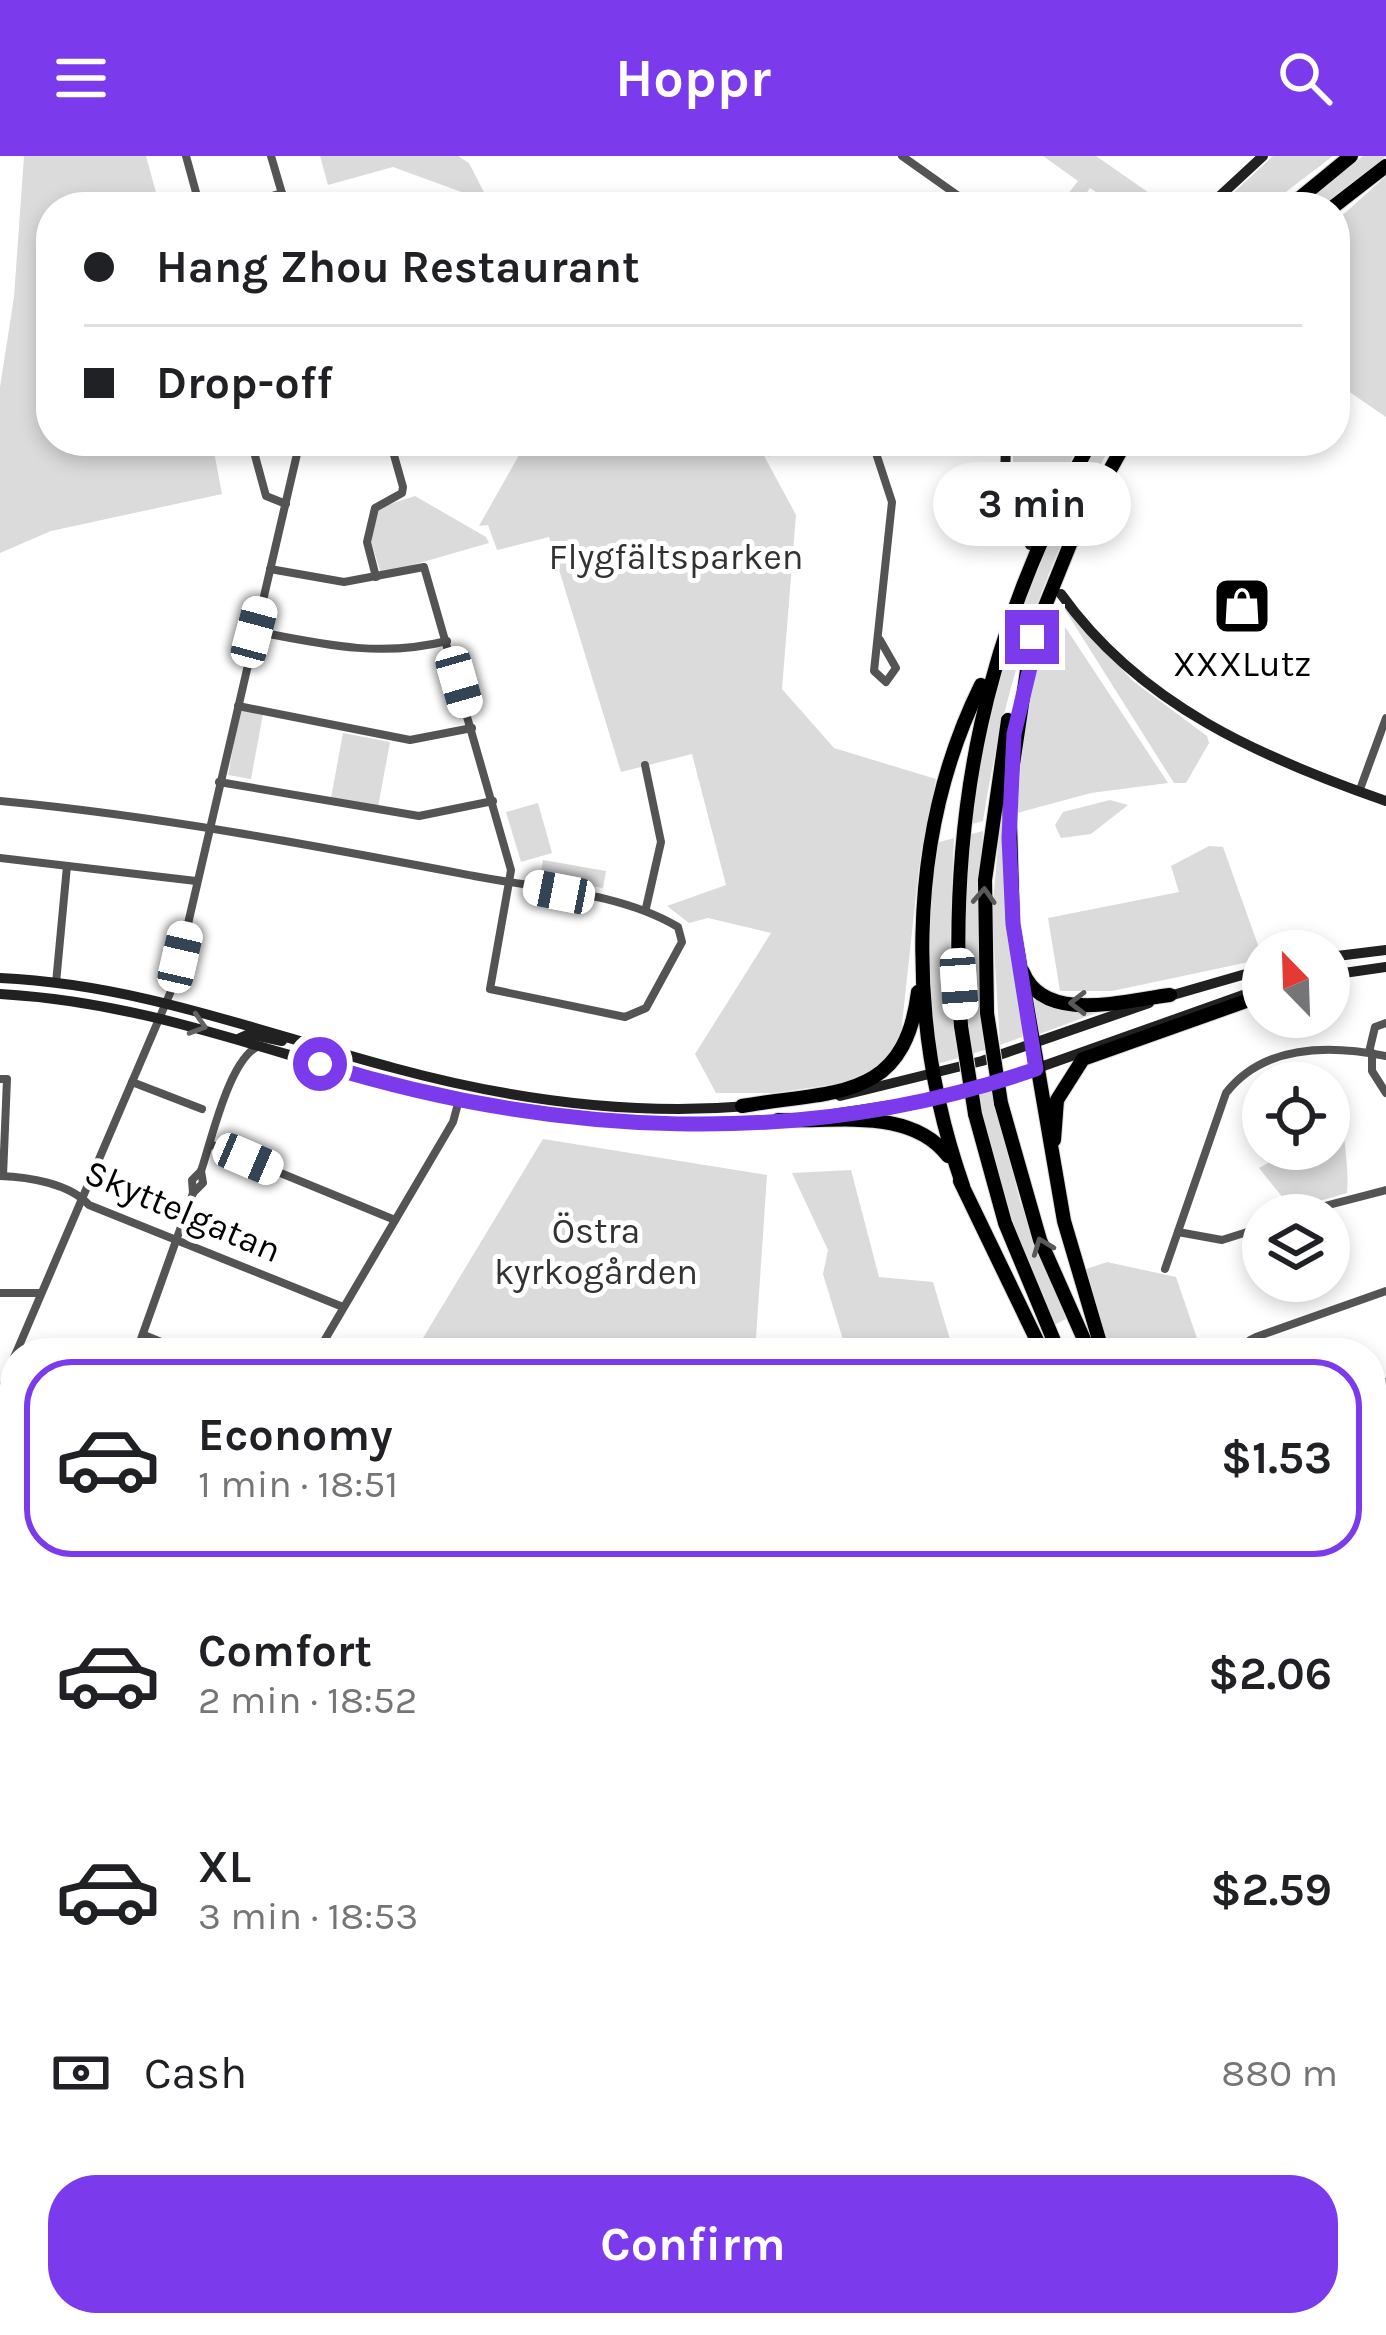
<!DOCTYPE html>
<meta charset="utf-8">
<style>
:root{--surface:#fff;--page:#f2f2f2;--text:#202124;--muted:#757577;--line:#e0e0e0;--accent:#7c3aed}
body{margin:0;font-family:Karla,sans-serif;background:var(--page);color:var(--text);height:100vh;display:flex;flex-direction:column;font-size:45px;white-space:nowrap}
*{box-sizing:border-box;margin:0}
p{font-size:39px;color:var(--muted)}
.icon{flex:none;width:66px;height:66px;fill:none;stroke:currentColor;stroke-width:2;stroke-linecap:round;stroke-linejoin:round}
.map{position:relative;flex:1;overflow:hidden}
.side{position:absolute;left:0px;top:1182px;width:1386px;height:999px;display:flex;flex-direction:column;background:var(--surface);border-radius:48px 48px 0 0;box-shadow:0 6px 18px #0003}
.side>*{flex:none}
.banner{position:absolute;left:36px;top:36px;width:1314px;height:264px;border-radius:48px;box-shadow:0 6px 18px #0003;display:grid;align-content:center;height:264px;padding:0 48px;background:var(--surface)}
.needle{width:78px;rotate:337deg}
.buttons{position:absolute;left:1242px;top:774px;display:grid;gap:24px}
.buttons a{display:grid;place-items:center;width:108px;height:108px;border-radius:50%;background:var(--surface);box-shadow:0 6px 18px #0003;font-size:60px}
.end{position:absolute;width:54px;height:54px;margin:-27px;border:15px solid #7c3aed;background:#fff;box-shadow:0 0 0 6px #fff}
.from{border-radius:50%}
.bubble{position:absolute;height:84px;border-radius:42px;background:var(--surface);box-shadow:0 6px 18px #0003;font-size:39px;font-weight:700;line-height:84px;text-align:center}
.car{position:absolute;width:36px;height:72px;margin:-36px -18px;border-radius:15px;box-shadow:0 0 9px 3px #0007;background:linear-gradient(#fff 24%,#345 0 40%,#fff 0 76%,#345 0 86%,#fff 0)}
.banner b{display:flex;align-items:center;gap:42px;height:114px;font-size:45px}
.banner b+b{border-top:3px solid var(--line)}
.banner i{width:30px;height:30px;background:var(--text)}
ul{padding:21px 0 0;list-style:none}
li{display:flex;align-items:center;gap:36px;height:198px;margin:0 24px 18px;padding:0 24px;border:6px solid transparent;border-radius:48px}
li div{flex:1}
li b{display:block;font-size:45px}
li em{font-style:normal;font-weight:700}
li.selected{border-color:var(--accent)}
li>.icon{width:108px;height:108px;stroke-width:1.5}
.pay{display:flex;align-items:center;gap:30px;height:132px;padding:0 48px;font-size:45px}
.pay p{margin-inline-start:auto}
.button{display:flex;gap:24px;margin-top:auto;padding:24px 48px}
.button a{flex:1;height:138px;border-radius:48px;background:var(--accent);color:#fff;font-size:48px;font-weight:700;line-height:138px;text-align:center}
header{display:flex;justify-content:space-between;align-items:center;height:156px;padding:0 48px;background:var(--accent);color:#fff;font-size:54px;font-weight:700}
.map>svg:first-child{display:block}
.green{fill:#dbdbdb}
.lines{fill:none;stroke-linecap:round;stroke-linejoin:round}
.secondary-tunnel{stroke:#d9d9d9;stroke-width:10;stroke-dasharray:10 5;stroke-linecap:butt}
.highway-casing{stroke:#dbdbdb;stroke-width:16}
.street{stroke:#545454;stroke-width:8}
.secondary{stroke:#212121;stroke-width:10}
.highway{stroke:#000;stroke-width:14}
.highway-bridge-casing{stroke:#dbdbdb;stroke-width:16;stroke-linecap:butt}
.highway-bridge{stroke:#000;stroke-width:14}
.oneway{stroke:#595959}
.oneway2{stroke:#646464}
.route{stroke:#7c3aed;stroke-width:15}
.labels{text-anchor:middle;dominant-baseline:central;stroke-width:10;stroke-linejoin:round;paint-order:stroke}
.park-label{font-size:36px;fill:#323232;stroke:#fff}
.poi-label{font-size:36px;fill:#000;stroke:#fff}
.street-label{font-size:36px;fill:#000;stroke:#fff}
</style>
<header><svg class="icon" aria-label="menu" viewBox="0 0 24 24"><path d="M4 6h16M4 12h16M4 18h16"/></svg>Hoppr<svg class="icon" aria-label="search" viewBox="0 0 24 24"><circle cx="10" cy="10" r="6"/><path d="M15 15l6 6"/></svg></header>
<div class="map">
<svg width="1386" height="2179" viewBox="0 0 1386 2179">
<rect width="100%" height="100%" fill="#fff"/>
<g class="green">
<path d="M24 0H146L160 51H51V285H212L222 338 51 375 0 397V231L14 141Z"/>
<path d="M320 0H458L469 7 489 46 393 11 328 29Z"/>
<path d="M1043 0H1096L1155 41 1160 51H1118L1090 32 1077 51H1058L1078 25Z"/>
<path d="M1273 0H1333L1266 51H1218Z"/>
<path d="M1363 0H1386L1323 51H1300Z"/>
<path d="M1386 20V261L1335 226V66Z"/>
<path d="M527 285H756L796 359 782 533 834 592 936 623 919 711 900 887 882 910 850 926 775 937H716L695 898 771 777 708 762 689 767 667 750 726 729 692 598 621 616 549 381 497 394 488 369 479 370Z"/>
<path d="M1013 285H1081L1032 380 1013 330Z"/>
<path d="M1098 285H1114C1044 404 1004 529 983 665L969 669C993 535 1025 403 1098 285Z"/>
<path d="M415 340 486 381 489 387 381 418 371 385 378 352Z"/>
<path d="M1060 446 1133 525 1207 580 1209 587 1186 627H1174Z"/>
<path d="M1054 454 1168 627 1091 637 1017 657 1025 556Z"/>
<path d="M240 554 263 558 251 623 228 619Z"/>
<path d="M343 577 390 586 378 651 331 642Z"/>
<path d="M1004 621 1010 790 1023 876 1022 881 1000 889 992 758Z"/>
<path d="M1110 644 1128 649 1091 678 1061 682 1055 669 1063 656Z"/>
<path d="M538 647 552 697 521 706 506 656Z"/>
<path d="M983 675 978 794 985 894 971 898 963 800 968 679Z"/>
<path d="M954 682 949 806 958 902 937 908 927 795 936 687Z"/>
<path d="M1209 690 1223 691 1263 803 1112 835H1060L1048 762 1179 736 1171 710Z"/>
<path d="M543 704 606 715 603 732 540 721Z"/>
<path d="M1030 837 1120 848 1037 879Z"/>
<path d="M992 933 1020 1045 1066 1163 1054 1169C1020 1094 994 1018 979 937Z"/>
<path d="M1329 944 1345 947C1340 978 1350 1005 1347 1037L1292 1053 1259 1012 1274 1004 1278 993H1329Z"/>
<path d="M543 983 767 1019 755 1197H414Z"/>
<path d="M851 1014 879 1121 933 1126 954 1197H847L823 1118 828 1094 792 1017Z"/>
<path d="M1107 1106 1176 1121 1202 1197H1111L1100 1175 1086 1113Z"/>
<path d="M1381 1456 1386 1471V1636L1371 1613V1457Z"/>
<path d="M412 2166H495L488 2179H408Z"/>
<path d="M996 2166H1150L1154 2179Z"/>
</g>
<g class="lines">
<path class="secondary-tunnel" d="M1034 396 1056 430"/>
<g class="highway-casing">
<g id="highway">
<path d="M1289 51 1351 0"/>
<path d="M1333 51 1386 10"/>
<path d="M1032 481 1009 635 1013 768 1064 1065 1103 1197"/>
<path d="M1031 485 1073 381 1126 285"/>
<path d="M1023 816C1044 869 1127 844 1170 839"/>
<path d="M1329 820 1336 818"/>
<path d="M987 857 985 724 1008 564"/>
<path d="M961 870C947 653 986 475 1091 285"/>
<path d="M1001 947 1040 1084 1090 1197"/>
<path d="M742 950C833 934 904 947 918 836"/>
<path d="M975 958 1005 1067 1059 1197"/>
<path d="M778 964C833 967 910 950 948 1000"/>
<path d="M1054 984 1057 944 1083 903 1263 839"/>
<path d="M960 1025 1043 1197"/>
<path d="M963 1030C907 870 905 683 981 529"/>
<path d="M1371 1629 1386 1651"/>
<path d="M1371 1678 1386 1700"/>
</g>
</g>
<g class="street">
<path d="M186 0 200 51"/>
<path d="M271 0 286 51"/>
<path d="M902 0 974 51"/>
<path d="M234 51 282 37"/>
<path d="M251 285 266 340 286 348"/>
<path d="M872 285 892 346 874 515 886 526 896 512 880 484"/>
<path d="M770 296 797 285"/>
<path d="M376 421 367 386 375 352 402 337 403 331 390 285"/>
<path d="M254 475C321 488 379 502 447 485"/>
<path d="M238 550 410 584 472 572"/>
<path d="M645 609 661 686 646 752"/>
<path d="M219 626 419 660 493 645"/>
<path d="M1359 636 1386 562"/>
<path d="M0 645C160 660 316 690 474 720 541 733 619 736 678 771L682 786 646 852 625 861 490 833 509 726 511 714 424 411 344 426 270 413"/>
<path d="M0 702 196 725"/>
<path d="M56 827 67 710"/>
<path d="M1369 896 1375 871 1386 867"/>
<path d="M1372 897V915L1386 937"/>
<path d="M0 923H7L3 1020"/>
<path d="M132 926 202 953"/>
<path d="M210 988 395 1064"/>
<path d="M0 1020C28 1021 69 1027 89 1049L343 1151"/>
<path d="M193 1037 192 1024 201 1015C211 986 230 899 260 890"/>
<path d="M1290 1059 1386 1034"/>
<path d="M1178 1076 1222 1084 1263 1071"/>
<path d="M1165 1113 1226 937C1264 888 1331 889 1386 900"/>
<path d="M0 1137H39"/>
<path d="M144 1179 188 1197"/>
<path d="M16 1197 174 828 300 285"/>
<path d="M136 1197 193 1037 203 1027 201 1015"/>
<path d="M317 1197 453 966 459 944"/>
<path d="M1249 1197 1250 1184 1256 1181 1386 1135"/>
<path d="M1371 1234 1386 1226"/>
<path d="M0 1238 15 1199"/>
<path d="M0 1241 15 1248"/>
<path d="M1371 1323 1386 1319"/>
<path d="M1371 1389 1386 1404"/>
<path d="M0 1503 6 1472 15 1463"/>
<path d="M0 1524 15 1527"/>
<path d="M1371 1738 1386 1760"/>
<path d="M0 2044 15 2067"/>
<path d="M1371 2085 1386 2075"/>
<path d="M47 2166 49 2179"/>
</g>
<g class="secondary">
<path d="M1208 51 1263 0"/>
<path d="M1006 285 1005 325 1030 389"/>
<path d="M1061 438C1140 549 1262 602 1386 645"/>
<path d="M1329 801 1386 794"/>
<path d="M1330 819 1386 811"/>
<path d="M0 822C138 828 262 877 394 912 508 943 631 960 749 950"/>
<path d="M0 838C123 845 223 880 340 914 486 956 633 979 785 964"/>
<path d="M1166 841 1263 813"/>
<path d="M240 882 249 878 282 885"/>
<path d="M840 940 982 905 1149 847"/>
<path d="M833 958 925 944 1018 919 1263 832"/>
</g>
<use href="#highway" class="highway"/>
<g class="highway-bridge-casing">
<g id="highway-bridge">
<path d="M987 857 1001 947"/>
<path d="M961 870 975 958"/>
</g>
</g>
<use href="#highway-bridge" class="highway-bridge"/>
</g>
<defs><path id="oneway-chevron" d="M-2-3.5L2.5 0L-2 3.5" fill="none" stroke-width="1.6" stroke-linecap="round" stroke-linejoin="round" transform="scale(3)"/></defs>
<g class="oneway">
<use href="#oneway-chevron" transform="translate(984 740) rotate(-87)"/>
<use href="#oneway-chevron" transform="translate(1078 847) rotate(-180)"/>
<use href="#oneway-chevron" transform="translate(1042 1090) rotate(-111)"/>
</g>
<use class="oneway2" href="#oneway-chevron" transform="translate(198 869) rotate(17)"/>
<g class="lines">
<path class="route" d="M320 908C553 980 803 994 1036 913L1013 768 1009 682 1014 578 1033 499 1032 481"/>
</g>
<defs>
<g id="shop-square" transform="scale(3)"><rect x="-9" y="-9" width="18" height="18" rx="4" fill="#000" stroke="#fff"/><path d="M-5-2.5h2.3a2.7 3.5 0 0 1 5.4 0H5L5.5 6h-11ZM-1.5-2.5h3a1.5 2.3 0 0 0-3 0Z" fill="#fff"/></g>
</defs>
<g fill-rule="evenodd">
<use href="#shop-square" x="1242" y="450"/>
</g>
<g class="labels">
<g class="park-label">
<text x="676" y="401">Flygfältsparken</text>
<text x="596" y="1075">Östra<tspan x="596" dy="41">kyrkogården</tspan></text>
</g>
<g class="poi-label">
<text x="1242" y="508">XXXLutz</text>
</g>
<g class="street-label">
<text transform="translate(183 1055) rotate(23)">Skyttelgatan</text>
</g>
</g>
</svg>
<div class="buttons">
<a><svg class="needle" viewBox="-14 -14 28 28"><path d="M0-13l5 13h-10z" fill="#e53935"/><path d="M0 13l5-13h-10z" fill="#757577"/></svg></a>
<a><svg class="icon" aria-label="locate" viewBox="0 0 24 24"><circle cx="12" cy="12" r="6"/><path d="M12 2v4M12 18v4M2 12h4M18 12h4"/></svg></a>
<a><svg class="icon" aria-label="layers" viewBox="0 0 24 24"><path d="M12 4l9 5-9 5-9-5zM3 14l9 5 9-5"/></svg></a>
</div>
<i class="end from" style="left:320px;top:908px"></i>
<i class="end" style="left:1032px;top:481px"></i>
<div class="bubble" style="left:933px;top:306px;width:198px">3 min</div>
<i class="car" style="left:254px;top:476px;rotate:15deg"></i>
<i class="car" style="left:459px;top:526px;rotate:164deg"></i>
<i class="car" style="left:559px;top:736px;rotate:281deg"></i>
<i class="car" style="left:180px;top:801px;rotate:13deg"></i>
<i class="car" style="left:959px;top:828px;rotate:176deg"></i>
<i class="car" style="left:248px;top:1003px;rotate:113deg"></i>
<div class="banner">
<b><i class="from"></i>Hang Zhou Restaurant</b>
<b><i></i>Drop-off</b>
</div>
<section class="side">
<ul>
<li class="selected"><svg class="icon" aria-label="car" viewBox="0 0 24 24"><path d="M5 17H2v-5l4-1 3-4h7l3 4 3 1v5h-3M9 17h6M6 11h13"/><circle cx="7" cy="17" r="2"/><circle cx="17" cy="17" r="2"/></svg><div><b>Economy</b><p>1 min · 18:51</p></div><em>$1.53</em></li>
<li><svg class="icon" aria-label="car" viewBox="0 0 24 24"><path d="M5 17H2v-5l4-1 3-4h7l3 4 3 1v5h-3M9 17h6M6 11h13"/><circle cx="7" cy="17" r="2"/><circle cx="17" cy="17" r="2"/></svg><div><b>Comfort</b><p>2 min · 18:52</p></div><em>$2.06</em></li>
<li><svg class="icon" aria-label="car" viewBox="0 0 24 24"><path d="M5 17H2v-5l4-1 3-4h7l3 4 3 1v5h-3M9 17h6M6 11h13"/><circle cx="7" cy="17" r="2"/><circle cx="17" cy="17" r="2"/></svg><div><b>XL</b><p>3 min · 18:53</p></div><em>$2.59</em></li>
</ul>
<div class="pay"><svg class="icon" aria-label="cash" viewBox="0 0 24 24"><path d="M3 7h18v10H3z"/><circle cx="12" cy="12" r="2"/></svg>Cash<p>880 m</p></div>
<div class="button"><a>Confirm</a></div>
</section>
</div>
